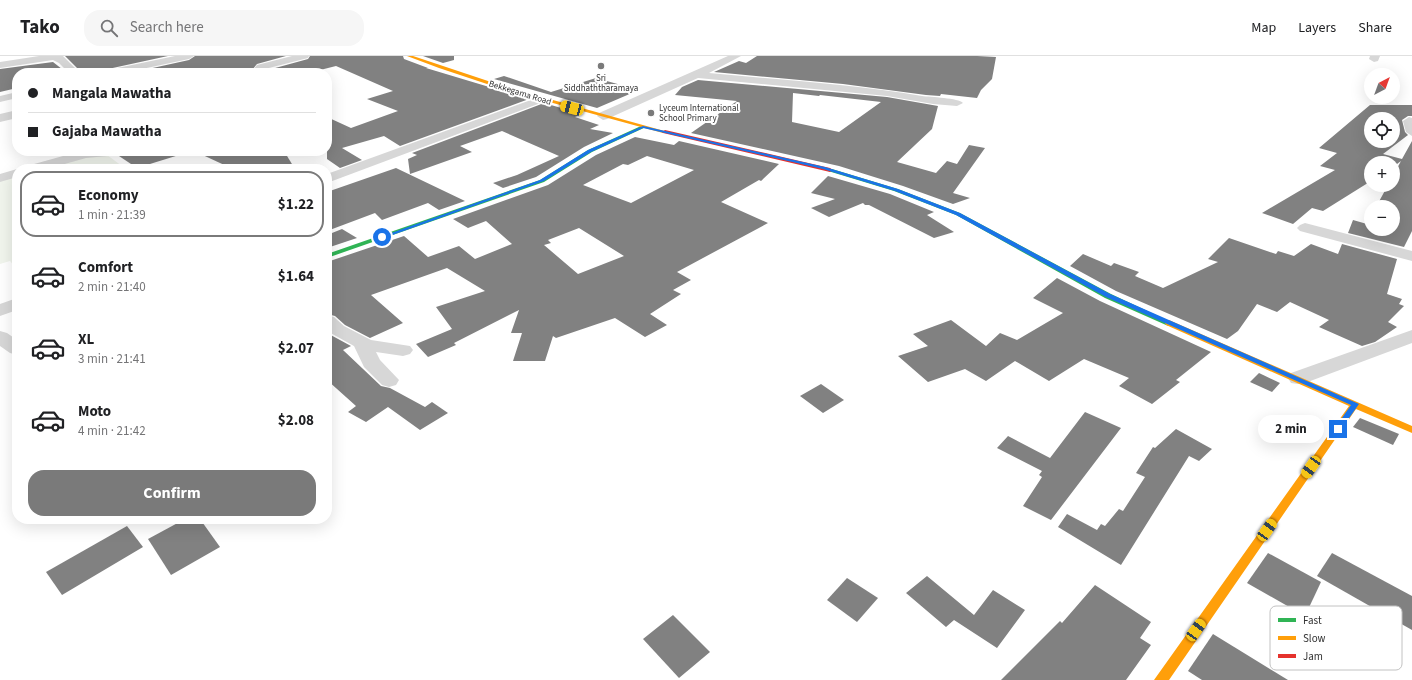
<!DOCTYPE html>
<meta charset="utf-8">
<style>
:root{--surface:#fff;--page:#f6f6f6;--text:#202124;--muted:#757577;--line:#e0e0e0;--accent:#7a7a7a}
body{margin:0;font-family:"Source Sans 3",sans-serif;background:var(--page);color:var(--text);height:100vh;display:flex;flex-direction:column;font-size:15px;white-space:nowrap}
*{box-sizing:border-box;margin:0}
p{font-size:13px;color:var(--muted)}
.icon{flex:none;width:22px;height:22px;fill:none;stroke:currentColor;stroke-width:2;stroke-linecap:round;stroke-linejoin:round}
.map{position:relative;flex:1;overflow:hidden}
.side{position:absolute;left:12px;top:108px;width:320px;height:360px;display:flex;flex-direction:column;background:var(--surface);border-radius:16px;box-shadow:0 4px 16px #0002}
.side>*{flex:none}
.banner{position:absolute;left:12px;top:12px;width:320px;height:88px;border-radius:16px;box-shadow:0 4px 16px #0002;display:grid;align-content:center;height:88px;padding:0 16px;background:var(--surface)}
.needle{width:26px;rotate:41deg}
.tools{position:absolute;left:1364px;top:12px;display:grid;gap:8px}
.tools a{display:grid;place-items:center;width:36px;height:36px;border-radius:50%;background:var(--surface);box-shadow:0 4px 16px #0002;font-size:20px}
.end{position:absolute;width:18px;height:18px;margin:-9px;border:5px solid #1a73e8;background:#fff;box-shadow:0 0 0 2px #fff}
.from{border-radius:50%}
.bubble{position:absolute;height:28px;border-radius:14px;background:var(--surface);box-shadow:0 4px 16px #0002;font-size:13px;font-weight:700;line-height:28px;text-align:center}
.car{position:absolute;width:12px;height:24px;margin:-12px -6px;border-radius:5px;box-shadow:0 0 3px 1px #0007;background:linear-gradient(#f5c518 24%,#345 0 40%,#f5c518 0 76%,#345 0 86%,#f5c518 0)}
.banner b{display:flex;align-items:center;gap:14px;height:38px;font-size:15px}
.banner b+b{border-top:1px solid var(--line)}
.banner i{width:10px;height:10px;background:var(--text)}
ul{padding:7px 0 0;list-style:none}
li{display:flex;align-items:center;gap:12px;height:66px;margin:0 8px 6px;padding:0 8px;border:2px solid transparent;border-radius:16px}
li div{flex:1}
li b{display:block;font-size:15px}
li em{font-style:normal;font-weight:700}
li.active{border-color:var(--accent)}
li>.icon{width:36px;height:36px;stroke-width:1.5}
.action{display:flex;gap:8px;margin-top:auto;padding:8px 16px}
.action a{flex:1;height:46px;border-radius:16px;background:var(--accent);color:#fff;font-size:16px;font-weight:700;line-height:46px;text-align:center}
header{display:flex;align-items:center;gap:24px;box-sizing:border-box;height:56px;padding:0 20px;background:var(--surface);border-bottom:1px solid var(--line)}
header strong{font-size:19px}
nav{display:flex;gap:22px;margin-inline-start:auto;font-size:14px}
.search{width:280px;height:36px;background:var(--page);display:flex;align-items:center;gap:10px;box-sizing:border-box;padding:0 14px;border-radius:16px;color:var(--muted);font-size:15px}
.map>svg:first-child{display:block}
.green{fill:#f1f5ed}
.building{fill:#818181;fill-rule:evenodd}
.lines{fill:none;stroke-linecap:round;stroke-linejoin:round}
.street{fill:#d7d7d7;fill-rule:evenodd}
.fast{fill:#30b455;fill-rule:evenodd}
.slow{fill:#ff9f0a;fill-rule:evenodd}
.jam{fill:#e5322d;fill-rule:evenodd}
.route{fill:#1a73e8}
.poi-dot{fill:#7a7a7a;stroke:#fff;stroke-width:1.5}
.labels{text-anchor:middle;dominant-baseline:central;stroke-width:4;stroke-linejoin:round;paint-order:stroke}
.far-poi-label{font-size:9px;fill:#333;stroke:#fff}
.far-street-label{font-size:9px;fill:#333;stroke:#fff}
.key{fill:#fff;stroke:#c2c2c2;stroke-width:1}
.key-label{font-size:11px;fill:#333}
</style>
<header>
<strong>Tako</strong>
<div class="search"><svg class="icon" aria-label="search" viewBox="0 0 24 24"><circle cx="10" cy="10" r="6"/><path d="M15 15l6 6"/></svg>Search here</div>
<nav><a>Map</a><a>Layers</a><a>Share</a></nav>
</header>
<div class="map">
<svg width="1412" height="624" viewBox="0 0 1412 624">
<rect width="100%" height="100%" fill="#fff"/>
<g class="green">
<path d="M103 96 126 113H41Z"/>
<path d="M17 119V213L10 205 0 208V124Z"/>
</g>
<g class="building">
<path d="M65 0H168L108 13 102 17H82Z"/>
<path d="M195 0H286L257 8 252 14 254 17H130L189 4Z"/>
<path d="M310 0H403L404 3 428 12H426L529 43 400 90 384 80 342 92 362 104 340 112 327 103V61L351 72 398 55 367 43 393 35 336 10 308 17H269L268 14 308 3Z"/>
<path d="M423 0H454V4L443 7Z"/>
<path d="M757 0H977L996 1 992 23 981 34 977 42 941 38 940 40 926 39 843 28 714 16 739 5 746 7Z"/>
<path d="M53 6 67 17H46L44 15 17 17V32L0 36V13Z"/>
<path d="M504 20 551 36 596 22 639 34 597 52 494 23Z"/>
<path d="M698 24 887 41 938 50 932 73 897 106 936 117 947 105 957 108 969 89 985 92 953 137 970 142 953 148 903 130 839 110 691 77 737 45 675 39 682 31ZM793 37 819 40 820 39 881 46 839 76 792 66Z"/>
<path d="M544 47 582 58 575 61 599 69 590 73 613 77 584 91 536 121 503 132 493 127 517 119 559 100 502 75 460 90 472 96 410 118 408 103 417 99 412 97Z"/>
<path d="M1370 49H1412V60H1408L1402 64 1405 76 1408 79 1383 98 1402 103 1412 85V175L1404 191 1348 177 1353 164 1367 168 1371 161V173H1393V151H1376L1388 129H1393V120L1401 105 1393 111V107H1371V125L1323 155 1312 152 1293 168 1262 157 1335 114 1320 110 1337 97 1319 92ZM1371 63H1393V85H1371Z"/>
<path d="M635 81 674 89 679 85 779 108 761 125 759 124 721 146 768 167 677 216 691 224 673 234 681 238 650 258 667 269 645 281 615 262 556 282 553 280 545 305H513L522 277H511L519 254 454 287 456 289 428 301 416 288 452 273 436 251 485 235 447 212 371 239 403 267 370 282 345 269 335 260 327 258V206L404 180 428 201 459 190 475 203 512 188 486 165 468 172 453 163 548 129 596 99ZM647 100 694 114 631 147 583 129 623 108 628 109ZM579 172 624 200 578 218 544 189 551 187 548 184Z"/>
<path d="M126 95H178L179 99 137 112 119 100Z"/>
<path d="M194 95H284L295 113H233Z"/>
<path d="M396 112 465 145 439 154 428 147 382 164 375 157 327 175V136Z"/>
<path d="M828 120 890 138 934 156 927 159 954 176 934 182 869 149H865L863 147 829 161 811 152 835 143 811 137Z"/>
<path d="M342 173 357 182 327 192V179Z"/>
<path d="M1229 182 1276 198 1278 195 1294 200 1311 188 1338 198 1342 188 1397 203 1387 238 1402 243 1399 248 1404 250 1388 266 1397 271 1375 286 1362 290 1319 271 1329 264 1290 246 1277 256 1257 248 1238 275 1227 283 1116 235 1070 210 1083 198 1111 210 1114 207 1139 216 1135 220 1163 232 1218 206 1208 203Z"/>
<path d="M1057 222 1100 245 1211 296 1176 324 1180 326 1152 348 1119 330 1129 322 1084 303 1049 325 1015 305 986 325 965 313 928 326 898 300 928 290 913 278 951 264 986 290 1000 277 1017 284 1063 257 1033 242Z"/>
<path d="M327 277 351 290 343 294 381 330 390 332 425 351 432 346 448 357 420 374 388 351 366 366 348 356 356 350 327 324Z"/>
<path d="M1259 317 1280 327 1272 336 1250 326Z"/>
<path d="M821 328 844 344 823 357 800 340Z"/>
<path d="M1085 356 1121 372 1051 464 1023 450 1042 421 1039 419 1042 415 997 392 1008 380 1050 402Z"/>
<path d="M1360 362 1399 378 1393 389 1353 371Z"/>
<path d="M1176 373 1212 393 1199 405 1189 400 1121 509 1058 471 1067 458 1097 474 1101 468 1105 470 1119 453 1123 455 1145 421 1136 417 1153 391 1155 392Z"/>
<path d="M185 463H200L220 491 171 519 148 483Z"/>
<path d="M127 470 143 491 62 539 46 516Z"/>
<path d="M1268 497 1321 526 1305 560 1247 527Z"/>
<path d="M1332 497 1412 540V574L1317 520Z"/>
<path d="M927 520 974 559 993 534 1025 554 997 592 954 564 946 571 906 537Z"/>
<path d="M847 522 878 542 857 566 827 544Z"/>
<path d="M1095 529 1151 566 1140 582 1151 589 1126 624H1001L1060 565 1062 567Z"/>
<path d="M673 559 710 596 679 622 643 583Z"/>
<path d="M1213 578 1288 624H1202L1188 615Z"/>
</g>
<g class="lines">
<g class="street">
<path d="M39 0H63L80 17H69L59 7 53 4 0 12V6Z"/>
<path d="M175 0H194L189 3 123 17H103L108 14Z"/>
<path d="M292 0H309L308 2 265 13 268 17H256L253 14 257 9Z"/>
<path d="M728 0H741L709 17C780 24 852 28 922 40 930 41 959 42 963 47L957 50 933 48 887 40 698 22 607 63 603 64 597 60 599 57Z"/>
<path d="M1370 0H1380L1378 5 1374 6 1369 3Z"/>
<path d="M17 36V42L0 46V40Z"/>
<path d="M542 40 548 43 546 45 327 127V118Z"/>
<path d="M17 54V62L0 66V58Z"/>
<path d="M1409 61 1412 62V80L1406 76 1403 65Z"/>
<path d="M81 95H125L118 99 86 102 47 113H25L27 110Z"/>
<path d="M17 113V121L0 126V118Z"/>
<path d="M1305 167 1412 195V205L1300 175 1297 172 1300 169Z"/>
<path d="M17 242V254L0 260V248Z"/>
<path d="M327 259 334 261 344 270 371 284 410 290 413 294 410 298 403 300 376 296 380 304 399 324 396 329 389 331 382 329 364 311 354 290 327 275Z"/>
<path d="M1412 274V287L1305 327 1298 328 1291 327 1288 322 1291 317Z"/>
<path d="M0 275 7 277 17 284V299L10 297 0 290Z"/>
</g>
<g class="fast">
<path d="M641 70 646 71 592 96 544 126 327 202V198L540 124 588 94Z"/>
<path d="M828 113H832L898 133 960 157 1111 238 1173 267 1169 270 1166 269 1105 242 956 159 894 135 828 115Z"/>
</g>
<g class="slow">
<path d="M407 0H413L506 31 668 76 663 77 502 33 439 12Z"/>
<path d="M1169 264 1412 370V377L1356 353 1169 624H1154L1349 350 1166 269 1165 267Z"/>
</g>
<path class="jam" d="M665 74 830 112 833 114 830 116 663 77 662 76Z"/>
</g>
<path class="route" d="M643 70 825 111 898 133 960 157 1110 238 1359 348 1340 375H1335V372L1351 349 1106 241 956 159 895 135 823 113 643 72 591 96 544 125 384 182 380 181 540 124 588 94Z"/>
<g class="poi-dot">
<circle cx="601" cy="10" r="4"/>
<circle cx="651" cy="57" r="4"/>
</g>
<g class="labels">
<g class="far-poi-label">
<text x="601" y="22">Sri<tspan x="601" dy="10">Siddhaththaramaya</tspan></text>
<text x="659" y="52" text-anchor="start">Lyceum International<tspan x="659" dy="10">School Primary</tspan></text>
</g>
<g class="far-street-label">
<text transform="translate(520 37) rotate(17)">Bekkegama Road</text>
</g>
</g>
<rect x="1270" y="550" width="132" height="64" rx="6" class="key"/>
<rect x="1278" y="562" width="18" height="4" fill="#30b455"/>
<rect x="1278" y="580" width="18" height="4" fill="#ff9f0a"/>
<rect x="1278" y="598" width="18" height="4" fill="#e5322d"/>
<g class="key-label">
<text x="1303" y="568">Fast</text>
<text x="1303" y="586">Slow</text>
<text x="1303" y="604">Jam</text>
</g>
</svg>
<div class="tools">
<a><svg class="needle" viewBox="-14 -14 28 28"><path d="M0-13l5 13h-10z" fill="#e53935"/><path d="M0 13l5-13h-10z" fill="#757577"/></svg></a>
<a><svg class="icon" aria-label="locate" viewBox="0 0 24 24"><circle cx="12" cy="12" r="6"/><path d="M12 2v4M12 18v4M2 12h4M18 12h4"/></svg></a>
<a>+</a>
<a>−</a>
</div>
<i class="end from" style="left:382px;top:181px"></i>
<i class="end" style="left:1338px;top:373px"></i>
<div class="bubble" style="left:1258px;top:359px;width:66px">2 min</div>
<i class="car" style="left:572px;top:52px;rotate:285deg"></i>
<i class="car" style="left:1311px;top:411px;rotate:215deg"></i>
<i class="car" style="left:1267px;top:474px;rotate:35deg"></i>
<i class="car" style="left:1196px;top:574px;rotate:35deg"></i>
<div class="banner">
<b><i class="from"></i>Mangala Mawatha</b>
<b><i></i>Gajaba Mawatha</b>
</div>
<section class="side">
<ul>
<li class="active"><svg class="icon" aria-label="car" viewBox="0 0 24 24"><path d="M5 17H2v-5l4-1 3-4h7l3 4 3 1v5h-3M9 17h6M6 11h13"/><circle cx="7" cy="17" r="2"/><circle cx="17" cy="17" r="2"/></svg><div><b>Economy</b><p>1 min · 21:39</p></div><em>$1.22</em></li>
<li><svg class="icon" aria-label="car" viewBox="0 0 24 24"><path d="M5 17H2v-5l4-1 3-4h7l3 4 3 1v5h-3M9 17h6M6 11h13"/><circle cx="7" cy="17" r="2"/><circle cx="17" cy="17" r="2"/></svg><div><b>Comfort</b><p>2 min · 21:40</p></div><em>$1.64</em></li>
<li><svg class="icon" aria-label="car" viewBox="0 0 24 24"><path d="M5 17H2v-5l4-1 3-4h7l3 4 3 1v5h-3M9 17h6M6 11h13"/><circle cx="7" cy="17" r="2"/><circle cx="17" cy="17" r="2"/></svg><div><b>XL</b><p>3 min · 21:41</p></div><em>$2.07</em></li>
<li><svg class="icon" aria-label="car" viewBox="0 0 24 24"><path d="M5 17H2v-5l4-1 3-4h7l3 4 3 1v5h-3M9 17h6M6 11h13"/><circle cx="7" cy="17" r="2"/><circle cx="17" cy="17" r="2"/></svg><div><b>Moto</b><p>4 min · 21:42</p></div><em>$2.08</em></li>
</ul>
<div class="action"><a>Confirm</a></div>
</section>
</div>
